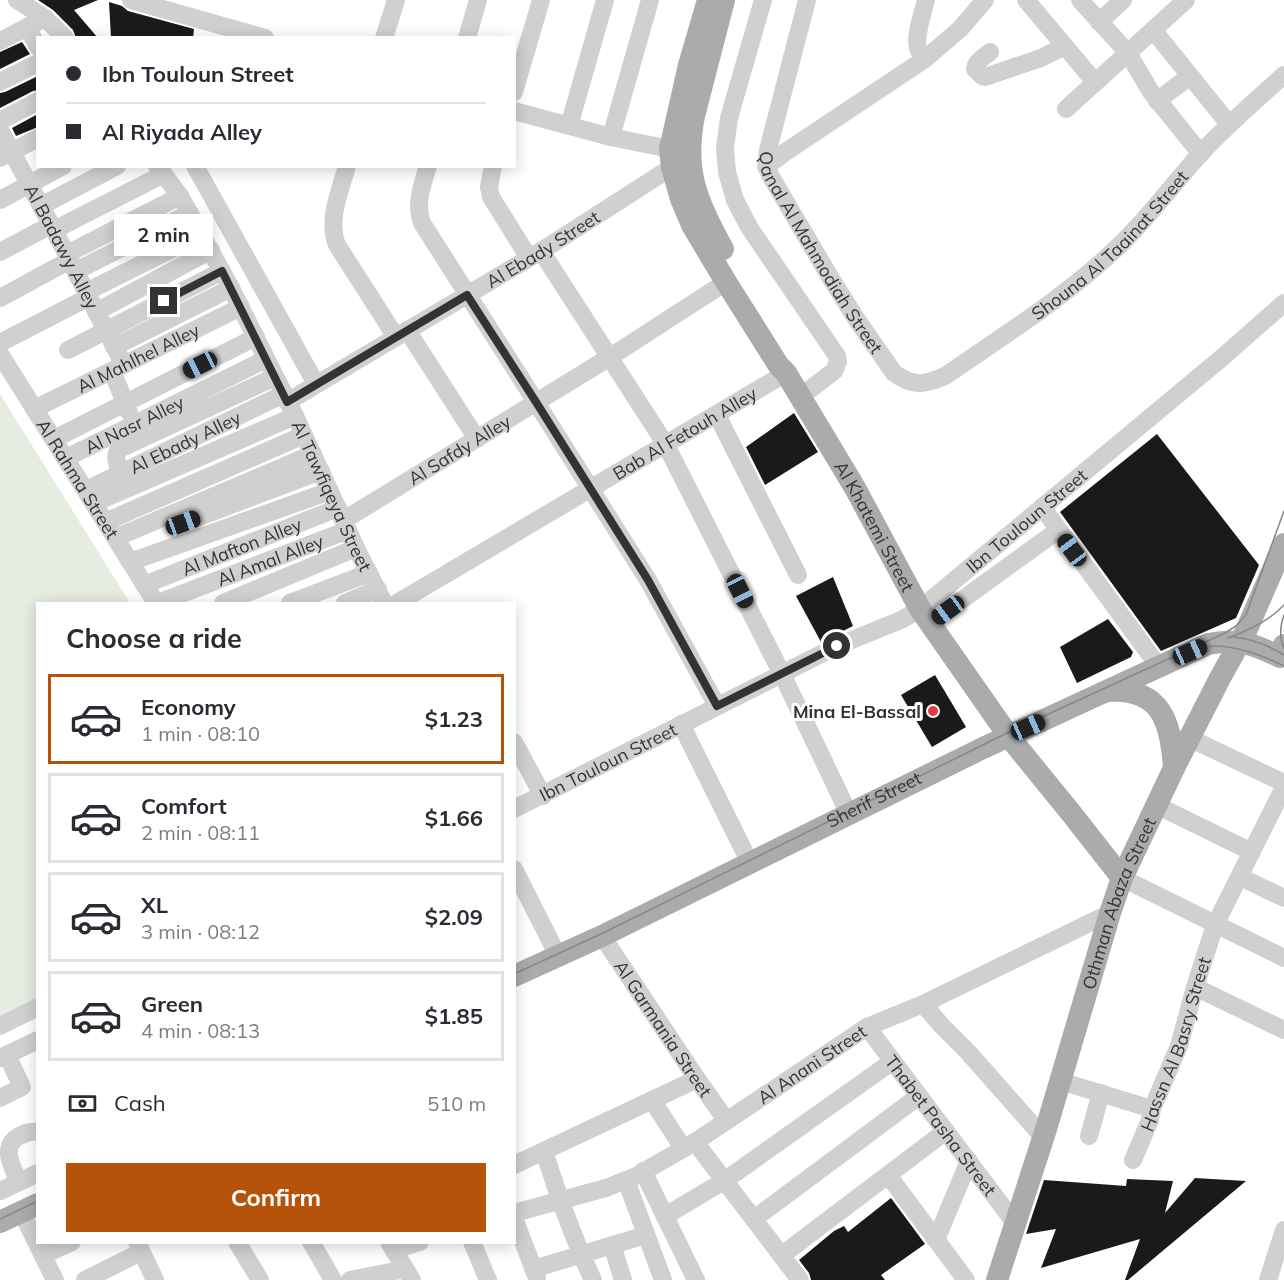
<!DOCTYPE html>
<meta charset="utf-8">
<style>
:root{--surface:#fff;--page:#f7f7f7;--text:#2b2b33;--muted:#7c7c81;--line:#e1e1e2;--accent:#b45309}
body{margin:0;font-family:Mulish,sans-serif;background:var(--page);color:var(--text);height:100vh;display:flex;flex-direction:column;font-size:22px;white-space:nowrap}
*{box-sizing:border-box;margin:0}
p{font-size:20px;color:var(--muted)}
.icon{flex:none;width:33px;height:33px;fill:none;stroke:currentColor;stroke-width:2;stroke-linecap:round;stroke-linejoin:round}
.map{position:relative;flex:1;overflow:hidden}
.drawer{position:absolute;left:36px;top:602px;width:480px;height:642px;display:flex;flex-direction:column;background:var(--surface);border-radius:0px;box-shadow:0 3px 15px #0003}
.drawer>*{flex:none}
.banner{position:absolute;left:36px;top:36px;width:480px;height:132px;border-radius:0px;box-shadow:0 3px 15px #0003;display:grid;align-content:center;height:132px;padding:0 30px;background:var(--surface)}
.end{position:absolute;width:27px;height:27px;margin:-14px;border:8px solid #333;background:#fff;box-shadow:0 0 0 3px #fff}
.from{border-radius:50%}
.bubble{position:absolute;height:42px;border-radius:0px;background:var(--surface);box-shadow:0 3px 15px #0003;font-size:20px;font-weight:700;line-height:42px;text-align:center}
.car{position:absolute;width:18px;height:36px;margin:-18px -9px;border-radius:8px;box-shadow:0 0 4px 2px #0007;background:linear-gradient(#222 24%,#8ab4d8 0 40%,#222 0 76%,#8ab4d8 0 86%,#222 0)}
.banner b{display:flex;align-items:center;gap:21px;height:57px;font-size:22px}
.banner b+b{border-top:2px solid var(--line)}
.banner i{width:15px;height:15px;background:var(--text)}
ul{padding:0;list-style:none}
li{display:flex;align-items:center;gap:18px;height:90px;margin:0 12px 9px;padding:0 18px;border:3px solid var(--line);border-radius:0px}
li div{flex:1}
li b{display:block;font-size:22px}
li em{font-style:normal;font-weight:700}
li.current{border-color:var(--accent)}
li>.icon{width:54px;height:54px;stroke-width:1.5}
h2{padding:0 30px;font-size:27px;line-height:72px}
.pay{display:flex;align-items:center;gap:15px;height:66px;padding:0 30px;font-size:22px}
.pay p{margin-inline-start:auto}
.cta{display:flex;gap:12px;margin-top:auto;padding:12px 30px}
.cta a{flex:1;height:69px;border-radius:0px;background:var(--accent);color:#fff;font-size:24px;font-weight:700;line-height:69px;text-align:center}
.map>svg:first-child{display:block}
.green{fill:#e6ecdf}
.building{fill:#1a1a1a}
.lines{fill:none;stroke-linecap:round;stroke-linejoin:round}
.minor{stroke:#d0d0d0;stroke-width:18}
.major{stroke:#ababab;stroke-width:22}
.tram{stroke:#888;stroke-width:1.5}
.route{stroke:#333;stroke-width:8}
.poi-dot{fill:#e63946;stroke:#fff;stroke-width:2}
.labels{text-anchor:middle;dominant-baseline:central;stroke-width:6;stroke-linejoin:round;paint-order:stroke}
.street-label{font-size:18px;fill:#333;stroke:#fff}
.poi-label{font-size:18px;font-weight:bold;fill:#333;stroke:#fff;text-anchor:end}
</style>
<div class="map">
<svg width="1284" height="1280" viewBox="0 0 1284 1280">
<rect width="100%" height="100%" fill="#fff"/>
<path class="green" d="M0 394 130 603H38L37 1004 0 1022Z"/>
<g class="building">
<path d="M38 0H98L74 10 98 38H76L73 30 53 10Z"/>
<path d="M109 2 122 6 128 11 194 29 193 38H111Z"/>
<path d="M22 42 30 54 0 69V52Z"/>
<path d="M38 76V90L33 91 0 108V93L5 92Z"/>
<path d="M38 114V127L16 136 12 128Z"/>
<path d="M794 413 818 452 765 485 746 447Z"/>
<path d="M1157 434 1259 565 1236 618 1161 651 1060 512Z"/>
<path d="M833 577 853 626 821 642 796 596Z"/>
<path d="M1108 619 1133 652 1131 657 1077 683 1060 647Z"/>
<path d="M935 675 966 727 932 747 901 695Z"/>
<path d="M1195 1178 1246 1181 1128 1280H1125L1140 1239 1041 1268 1056 1229 1026 1234 1044 1180 1126 1186 1127 1179 1173 1181 1165 1213Z"/>
<path d="M891 1198 925 1244 881 1275 885 1280H811L809 1273 799 1260 834 1231 844 1226 848 1232Z"/>
</g>
<g class="lines">
<g class="minor">
<path d="M17 0 45 18 65 38"/>
<path d="M131 0 265 38"/>
<path d="M763 0 729 118 725 148 727 172 735 200 749 227 837 356 838 362 834 371 800 397"/>
<path id="s1" d="M807 0 769 146C766 157 766 165 770 175L830 277 857 320 894 373C913 387 924 385 945 376 1006 334 1070 294 1123 242 1151 214 1175 182 1201 153 1227 125 1256 100 1284 75"/>
<path d="M1026 0 1095 82"/>
<path d="M1080 0 1128 53 1151 92 1201 154"/>
<path d="M1099 22 1123 0"/>
<path d="M27 27 38 47"/>
<path d="M1153 30 1229 124"/>
<path d="M384 38 396 0"/>
<path d="M467 38 478 0"/>
<path d="M0 41 45 18"/>
<path d="M990 52C984 57 976 61 975 69L982 76 985 77 1041 58 1065 46"/>
<path d="M925 59C923 56 920 54 919 51 913 39 923 13 926 0"/>
<path d="M0 82 38 63"/>
<path d="M514 92 541 0"/>
<path d="M1157 101 1190 76"/>
<path d="M1066 109 1186 0"/>
<path d="M514 111 611 137 670 149"/>
<path d="M0 121 38 101"/>
<path d="M569 126 605 0"/>
<path id="s2" d="M0 130 54 230 124 365"/>
<path d="M611 137 650 0"/>
<path d="M0 158 38 138"/>
<path id="s3" d="M157 166 180 196 231 288 295 416 356 548 384 603"/>
<path d="M195 166 316 384"/>
<path d="M347 166C340 192 327 219 337 245L396 337"/>
<path d="M428 166C422 186 415 203 422 223L536 402 648 580 717 706"/>
<path d="M493 166 489 187 491 197 529 258"/>
<path d="M766 167 784 153 925 59 960 29 985 0"/>
<path d="M0 200 63 166"/>
<path d="M41 206 117 166"/>
<path d="M54 230 164 174"/>
<path d="M541 251 666 445 782 674 849 814"/>
<path d="M0 252 51 225"/>
<path d="M67 254 180 196"/>
<path d="M76 271 190 213"/>
<path d="M86 292 202 234"/>
<path d="M0 298 70 260"/>
<path d="M96 312 211 250"/>
<path d="M407 330 477 439"/>
<path d="M0 343 89 297"/>
<path d="M114 347 231 288"/>
<path d="M68 350 222 271"/>
<path id="s4" d="M0 354 156 603"/>
<path d="M112 371 129 412"/>
<path id="s5" d="M287 402 541 251 672 167"/>
<path id="s6" d="M34 409 241 307"/>
<path d="M717 415 798 575"/>
<path d="M54 439 256 337"/>
<path id="s7" d="M66 458 266 359"/>
<path d="M120 472C117 463 114 457 119 449L275 377"/>
<path id="s8" d="M86 490 284 394"/>
<path d="M94 503 295 416"/>
<path d="M1042 507 1159 667"/>
<path d="M171 517 174 522 183 523 321 471"/>
<path id="s9" d="M344 520 610 357 726 282"/>
<path d="M105 522 304 435"/>
<path d="M115 538 313 454"/>
<path d="M130 562 330 491"/>
<path id="s10" d="M144 585 338 508"/>
<path id="s11" d="M158 603 348 530"/>
<path d="M223 603 356 548"/>
<path d="M290 603 369 573"/>
<path d="M345 603 378 589"/>
<path id="s12" d="M397 603 786 373"/>
<path d="M930 623 1057 531"/>
<path d="M681 724 750 863"/>
<path d="M1189 738 1284 783"/>
<path d="M514 742 543 796"/>
<path d="M1156 805 1252 852"/>
<path id="s13" d="M514 809 837 646 901 620 920 609 1224 356 1284 303"/>
<path d="M514 869 558 956"/>
<path d="M1240 877 1284 898"/>
<path d="M1122 878 1284 958"/>
<path id="s14" d="M602 936 697 1079 726 1120"/>
<path d="M1195 987 1284 1030"/>
<path d="M923 1004 942 1026 968 1052 1043 1137"/>
<path d="M0 1026 38 1007"/>
<path id="s15" d="M867 1027 1015 1223"/>
<path d="M0 1058 38 1040"/>
<path d="M1060 1081 1152 1109"/>
<path d="M0 1098 22 1087 7 1055"/>
<path d="M652 1100 683 1148"/>
<path d="M1089 1136 1101 1093"/>
<path d="M695 1142 800 1280"/>
<path d="M544 1151C558 1195 573 1238 593 1280"/>
<path id="s16" d="M1133 1160 1150 1120 1152 1109 1179 1046 1195 987 1215 925 1284 787"/>
<path d="M514 1165 697 1079"/>
<path d="M643 1171 696 1280"/>
<path d="M888 1175 966 1280"/>
<path d="M626 1180 663 1280"/>
<path d="M19 1182C12 1166 0 1147 19 1136 26 1133 30 1131 38 1132"/>
<path d="M0 1191 38 1173"/>
<path d="M21 1211 55 1280"/>
<path id="s17" d="M514 1213 606 1188 636 1176 695 1142 867 1027 923 1004 1110 913"/>
<path d="M665 1216 724 1181 893 1061"/>
<path d="M514 1218 537 1278"/>
<path d="M754 1219 919 1096"/>
<path d="M936 1240 969 1161"/>
<path d="M137 1242 155 1280"/>
<path d="M237 1242 260 1280"/>
<path d="M311 1242 333 1280"/>
<path d="M389 1242 412 1280"/>
<path d="M472 1242 488 1280"/>
<path d="M612 1245 623 1280"/>
<path d="M394 1250 420 1242"/>
<path d="M43 1255 72 1242"/>
<path d="M782 1255 946 1131"/>
<path d="M533 1269 646 1235"/>
<path d="M85 1280 141 1252"/>
<path d="M350 1280 405 1269"/>
<path d="M1268 1280 1284 1230"/>
</g>
<g class="major">
<path id="s18" d="M708 0 689 65 670 149 672 167 681 199 692 225 726 282 779 366 786 373 855 488 920 609 1010 738 1071 813 1122 878"/>
<path d="M723 249C697 202 683 171 694 116L724 0"/>
<path d="M1109 691C1162 688 1171 723 1174 768"/>
<path d="M514 976 602 936 983 748 1208 644C1237 638 1254 644 1280 657L1284 645"/>
<path d="M0 1222 38 1204"/>
<path id="s19" d="M997 1280 1046 1129 1110 913 1122 878 1174 768 1220 678 1246 631 1284 544"/>
</g>
<g class="tram">
<path d="M1284 615C1280 626 1279 637 1284 648"/>
<path d="M1234 637C1253 639 1268 645 1284 655"/>
<path d="M1228 638C1249 630 1269 621 1284 605"/>
<path d="M1210 646C1236 645 1261 655 1284 666"/>
<path id="s20" d="M514 974 601 934 1007 733 1225 633 1236 626 1246 615 1284 511"/>
<path d="M0 1219 38 1201"/>
</g>
</g>
<g class="lines">
<path class="route" d="M164 301 222 271 287 402 467 295 536 402 648 580 717 706 837 646"/>
</g>
<circle class="poi-dot" cx="933" cy="711" r="6"/>
<g class="labels">
<g class="street-label">
<text stroke="none"><textPath href="#s1" startOffset="680">Shouna Al Taainat Street</textPath></text>
<text stroke="none"><textPath href="#s2" startOffset="132">Al Badawy Alley</textPath></text>
<text stroke="none"><textPath href="#s5" startOffset="298">Al Ebady Street</textPath></text>
<text stroke="none"><textPath href="#s1" startOffset="272">Qanal Al Mahmodiah Street</textPath></text>
<text stroke="none"><textPath href="#s6" startOffset="116">Al Mahlhel Alley</textPath></text>
<text stroke="none"><textPath href="#s7" startOffset="76">Al Nasr Alley</textPath></text>
<text stroke="none"><textPath href="#s12" startOffset="334">Bab Al Fetouh Alley</textPath></text>
<text stroke="none"><textPath href="#s8" startOffset="110">Al Ebady Alley</textPath></text>
<text stroke="none"><textPath href="#s9" startOffset="135">Al Safdy Alley</textPath></text>
<text stroke="none"><textPath href="#s4" startOffset="147">Al Rahma Street</textPath></text>
<text stroke="none"><textPath href="#s3" startOffset="374">Al Tawfiqeya Street</textPath></text>
<text stroke="none"><textPath href="#s13" startOffset="591">Ibn Touloun Street</textPath></text>
<text stroke="none"><textPath href="#s18" startOffset="586">Al Khatemi Street</textPath></text>
<text stroke="none"><textPath href="#s10" startOffset="105">Al Mafton Alley</textPath></text>
<text stroke="none"><textPath href="#s11" startOffset="120">Al Amal Alley</textPath></text>
<text stroke="none"><textPath href="#s13" startOffset="105">Ibn Touloun Street</textPath></text>
<text stroke="none"><textPath href="#s20" startOffset="400">Sherif Street</textPath></text>
<text stroke="none"><textPath href="#s19" startOffset="396">Othman Abaza Street</textPath></text>
<text stroke="none"><textPath href="#s14" startOffset="111">Al Garmania Street</textPath></text>
<text stroke="none"><textPath href="#s16" startOffset="124">Hassn Al Basry Street</textPath></text>
<text stroke="none"><textPath href="#s17" startOffset="336">Al Anani Street</textPath></text>
<text stroke="none"><textPath href="#s15" startOffset="123">Thabet Pasha Street</textPath></text>
</g>
<g class="poi-label">
<text x="921" y="711">Mina El-Bassal</text>
</g>
</g>
</svg>
<i class="end from" style="left:837px;top:646px"></i>
<i class="end" style="left:164px;top:301px"></i>
<div class="bubble" style="left:114px;top:214px;width:99px">2 min</div>
<i class="car" style="left:200px;top:365px;rotate:243deg"></i>
<i class="car" style="left:183px;top:523px;rotate:70deg"></i>
<i class="car" style="left:1072px;top:550px;rotate:323deg"></i>
<i class="car" style="left:740px;top:591px;rotate:153deg"></i>
<i class="car" style="left:948px;top:610px;rotate:234deg"></i>
<i class="car" style="left:1190px;top:652px;rotate:66deg"></i>
<i class="car" style="left:1028px;top:727px;rotate:66deg"></i>
<div class="banner">
<b><i class="from"></i>Ibn Touloun Street</b>
<b><i></i>Al Riyada Alley</b>
</div>
<section class="drawer">
<h2>Choose a ride</h2>
<ul>
<li class="current"><svg class="icon" aria-label="car" viewBox="0 0 24 24"><path d="M5 17H2v-5l4-1 3-4h7l3 4 3 1v5h-3M9 17h6M6 11h13"/><circle cx="7" cy="17" r="2"/><circle cx="17" cy="17" r="2"/></svg><div><b>Economy</b><p>1 min · 08:10</p></div><em>$1.23</em></li>
<li><svg class="icon" aria-label="car" viewBox="0 0 24 24"><path d="M5 17H2v-5l4-1 3-4h7l3 4 3 1v5h-3M9 17h6M6 11h13"/><circle cx="7" cy="17" r="2"/><circle cx="17" cy="17" r="2"/></svg><div><b>Comfort</b><p>2 min · 08:11</p></div><em>$1.66</em></li>
<li><svg class="icon" aria-label="car" viewBox="0 0 24 24"><path d="M5 17H2v-5l4-1 3-4h7l3 4 3 1v5h-3M9 17h6M6 11h13"/><circle cx="7" cy="17" r="2"/><circle cx="17" cy="17" r="2"/></svg><div><b>XL</b><p>3 min · 08:12</p></div><em>$2.09</em></li>
<li><svg class="icon" aria-label="car" viewBox="0 0 24 24"><path d="M5 17H2v-5l4-1 3-4h7l3 4 3 1v5h-3M9 17h6M6 11h13"/><circle cx="7" cy="17" r="2"/><circle cx="17" cy="17" r="2"/></svg><div><b>Green</b><p>4 min · 08:13</p></div><em>$1.85</em></li>
</ul>
<div class="pay"><svg class="icon" aria-label="cash" viewBox="0 0 24 24"><path d="M3 7h18v10H3z"/><circle cx="12" cy="12" r="2"/></svg>Cash<p>510 m</p></div>
<div class="cta"><a>Confirm</a></div>
</section>
</div>
